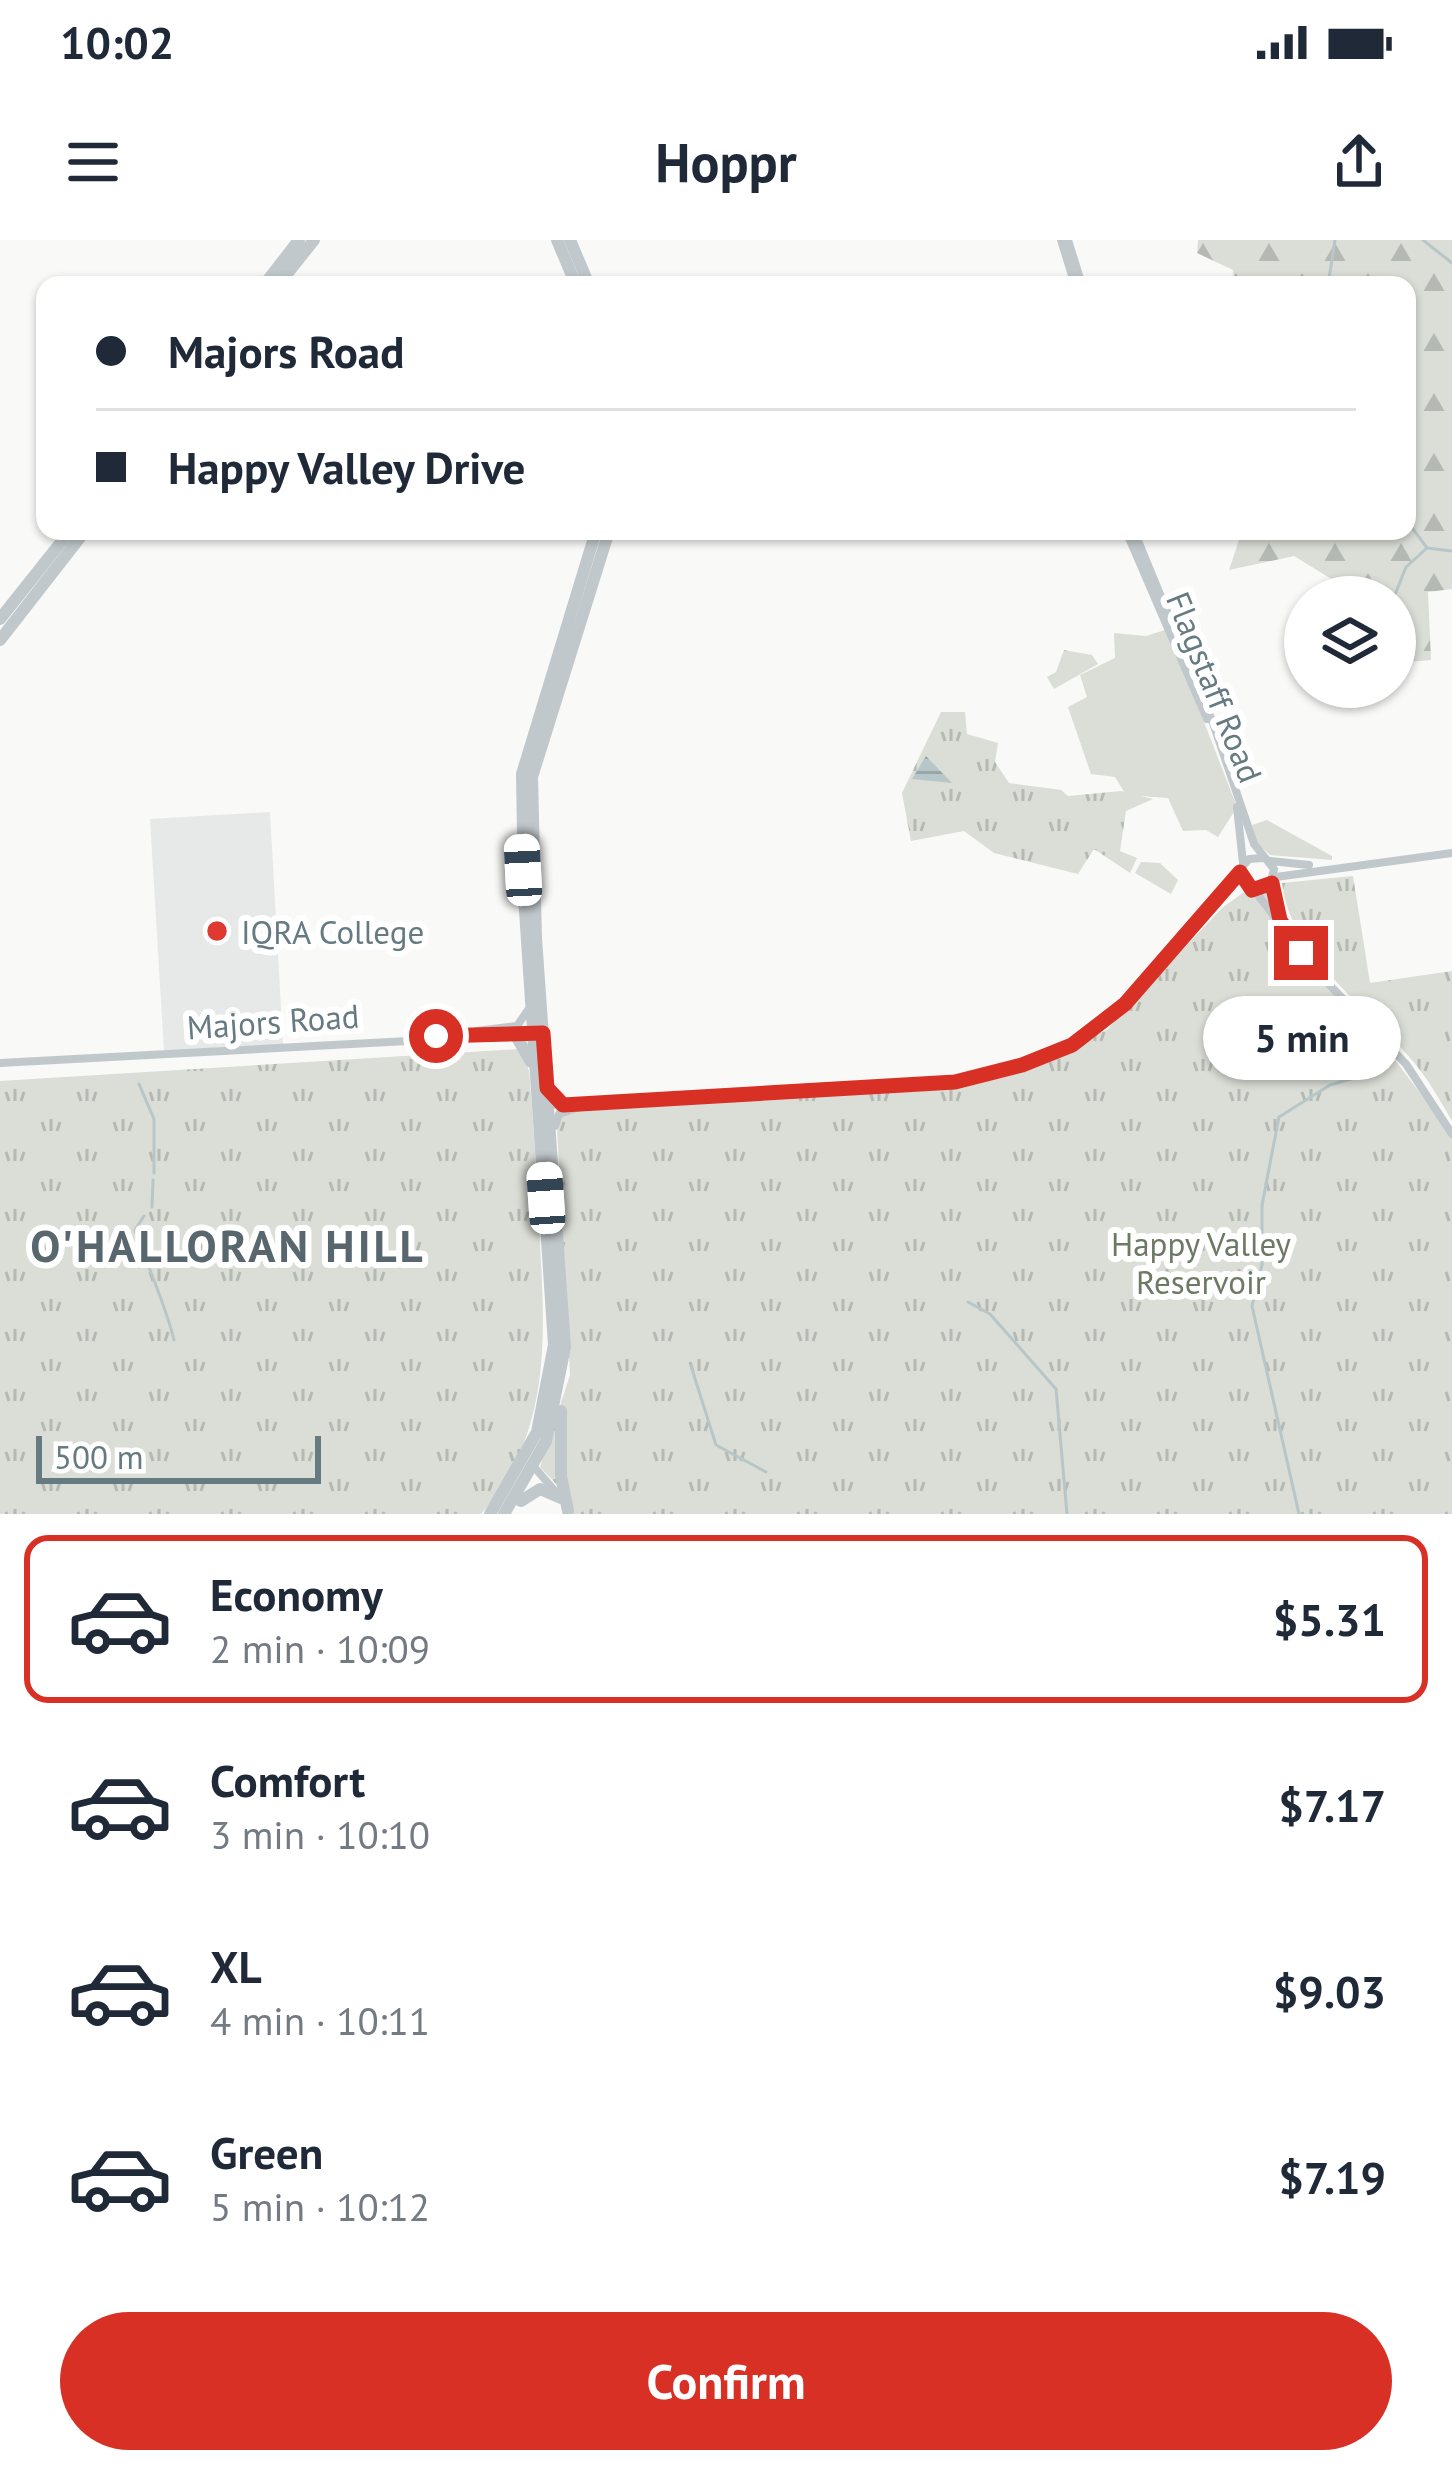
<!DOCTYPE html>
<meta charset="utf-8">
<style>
:root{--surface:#fff;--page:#f2f2f3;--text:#1f2937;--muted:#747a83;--line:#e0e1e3;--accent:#d93025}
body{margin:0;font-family:"PT Sans",sans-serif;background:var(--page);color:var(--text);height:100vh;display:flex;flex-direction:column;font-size:45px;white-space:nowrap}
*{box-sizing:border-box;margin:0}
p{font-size:39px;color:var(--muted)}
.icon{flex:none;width:66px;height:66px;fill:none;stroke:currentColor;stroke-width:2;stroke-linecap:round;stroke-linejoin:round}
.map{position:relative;height:1274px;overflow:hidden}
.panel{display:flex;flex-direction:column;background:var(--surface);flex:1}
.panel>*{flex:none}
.banner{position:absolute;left:36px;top:36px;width:1380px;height:264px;border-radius:24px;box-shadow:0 3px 9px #0004;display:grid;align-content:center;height:264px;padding:0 60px;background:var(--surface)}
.tools{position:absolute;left:1284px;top:336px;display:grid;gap:24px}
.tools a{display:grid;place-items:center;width:132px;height:132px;border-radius:50%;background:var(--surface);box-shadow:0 3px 9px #0004;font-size:60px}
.scale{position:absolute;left:36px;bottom:30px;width:285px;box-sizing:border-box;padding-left:12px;border:6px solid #657a81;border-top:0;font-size:33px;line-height:42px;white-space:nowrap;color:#657a81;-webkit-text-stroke:9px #fff;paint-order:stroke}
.end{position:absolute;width:54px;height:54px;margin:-27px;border:15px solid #d93025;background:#fff;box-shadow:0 0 0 6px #fff}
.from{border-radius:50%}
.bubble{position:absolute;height:84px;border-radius:42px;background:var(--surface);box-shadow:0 3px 9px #0004;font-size:39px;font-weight:600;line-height:84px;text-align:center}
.car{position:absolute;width:36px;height:72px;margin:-36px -18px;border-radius:15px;box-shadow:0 0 9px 3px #0007;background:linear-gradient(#fff 24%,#345 0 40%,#fff 0 76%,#345 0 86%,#fff 0)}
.banner b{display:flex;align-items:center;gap:42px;height:114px;font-size:45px}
.banner b+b{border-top:3px solid var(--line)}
.banner i{width:30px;height:30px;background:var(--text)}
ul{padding:21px 0 0;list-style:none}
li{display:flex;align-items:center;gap:36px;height:168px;margin:0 24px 18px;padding:0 36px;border:6px solid transparent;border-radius:24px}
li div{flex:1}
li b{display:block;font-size:45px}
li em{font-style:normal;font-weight:600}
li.on{border-color:var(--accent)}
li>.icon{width:108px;height:108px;stroke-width:1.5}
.cta{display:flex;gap:24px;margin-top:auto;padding:24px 60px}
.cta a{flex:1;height:138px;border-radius:72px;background:var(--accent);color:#fff;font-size:48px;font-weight:600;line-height:138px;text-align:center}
.status{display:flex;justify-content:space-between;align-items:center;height:84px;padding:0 60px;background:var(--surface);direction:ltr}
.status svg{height:33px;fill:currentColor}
header{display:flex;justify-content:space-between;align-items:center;height:156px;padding:0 60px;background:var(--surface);font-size:54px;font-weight:600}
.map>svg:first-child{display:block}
.built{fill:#e7e9e8}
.grass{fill:#daded6}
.forest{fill:url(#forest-firs)}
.park{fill:url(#park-tufts)}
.water{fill:url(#water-rules)}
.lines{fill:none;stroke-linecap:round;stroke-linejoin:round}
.stream{stroke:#b7c6c8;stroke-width:3}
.secondary{stroke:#c0c8cb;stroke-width:8}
.trunk{stroke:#c0c8cb;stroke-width:12}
.motorway{stroke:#c0c8cb;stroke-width:12}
.route{stroke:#d93025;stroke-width:15}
.poi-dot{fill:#df3a31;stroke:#fff;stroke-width:4.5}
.labels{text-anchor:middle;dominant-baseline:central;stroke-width:12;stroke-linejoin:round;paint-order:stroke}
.street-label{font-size:33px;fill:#657a81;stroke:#fff}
.poi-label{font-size:33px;fill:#657a81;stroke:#fff;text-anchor:start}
.park-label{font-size:33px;fill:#6c7a64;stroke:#fff}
.district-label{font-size:45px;font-weight:bold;letter-spacing:3px;fill:#57676d;stroke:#fff}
</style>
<div class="status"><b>10:02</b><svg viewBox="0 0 49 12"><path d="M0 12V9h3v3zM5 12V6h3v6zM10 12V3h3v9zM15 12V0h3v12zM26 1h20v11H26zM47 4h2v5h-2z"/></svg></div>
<header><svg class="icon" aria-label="menu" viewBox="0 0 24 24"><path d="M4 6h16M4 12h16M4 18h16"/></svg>Hoppr<svg class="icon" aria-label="share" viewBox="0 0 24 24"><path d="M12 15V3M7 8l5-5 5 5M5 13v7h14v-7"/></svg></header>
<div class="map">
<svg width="1452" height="1274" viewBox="0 0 1452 1274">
<defs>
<pattern id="forest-firs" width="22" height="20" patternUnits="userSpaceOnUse" patternTransform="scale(3)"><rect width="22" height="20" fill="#daded6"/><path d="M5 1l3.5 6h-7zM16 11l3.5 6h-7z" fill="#b4b9b3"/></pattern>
<pattern id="park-tufts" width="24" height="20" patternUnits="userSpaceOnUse" patternTransform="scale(3)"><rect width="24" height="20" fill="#daded6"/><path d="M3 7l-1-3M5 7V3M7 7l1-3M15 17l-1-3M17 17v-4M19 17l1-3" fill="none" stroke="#b4b9b3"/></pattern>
<pattern id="water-rules" width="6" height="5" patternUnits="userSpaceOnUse" patternTransform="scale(3)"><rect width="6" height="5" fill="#b7c6c8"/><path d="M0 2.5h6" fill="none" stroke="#98a6a8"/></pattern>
</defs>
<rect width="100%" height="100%" fill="#f9f9f7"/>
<path class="built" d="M270 572 283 804 164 811 150 579Z"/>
<g class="grass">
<path d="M1168 389 1237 567 1218 597 1206 590 1183 591 1168 558 1126 555 1115 537 1091 534 1068 467 1087 457 1080 435 1115 418 1114 393 1146 396Z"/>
<path d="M1267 580 1332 616V620L1270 615 1256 602 1252 585Z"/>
</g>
<path class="forest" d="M1198 0H1452V349L1428 352 1431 420 1395 423V357H1336L1333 340 1294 316 1229 330 1242 291H1407V45H1234L1233 30 1197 13Z"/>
<g class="park">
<path d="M1064 410 1092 415 1098 424 1054 449 1047 437 1056 432Z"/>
<path d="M941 472H965L967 494 998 503 995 522 1009 543 1061 550 1068 556 1121 551 1153 559 1126 571 1120 611 1137 618 1130 633 1094 609 1078 634 994 613 964 591 911 601 902 553Z"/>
<path d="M1141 622 1160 623 1178 640 1171 654 1135 633Z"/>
<path d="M1353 636 1370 743 1452 731V881C1440 860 1427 837 1411 819 1366 765 1290 715 1282 643Z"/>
<path d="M1262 639 1309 726 1379 799 1452 895V1274H572L558 1246 540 1227 570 1135 556 869 972 844 1107 790 1222 668Z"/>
<path d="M520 809 529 831C534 883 536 935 539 987 545 1091 554 1190 481 1274H0V841Z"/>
</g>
<path class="water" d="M926 516 952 543 912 539Z"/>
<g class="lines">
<g class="stream">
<path d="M1423 0 1452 23"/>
<path d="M1328 45 1335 0"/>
<path d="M1407 281 1427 308 1452 311"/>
<path d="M1394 357 1406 327 1427 308"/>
<path d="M139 844 154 879V933"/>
<path d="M152 967 153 940"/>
<path d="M144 976 135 990C148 1028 165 1063 174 1100"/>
<path d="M968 1062 990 1074 1056 1149 1067 1274"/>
<path d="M691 1126 716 1205 766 1232"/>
<path d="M1299 1274 1252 1066 1262 1025V965L1279 877 1330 845 1385 829"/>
</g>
<g class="secondary">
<path d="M1061 0 1075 45"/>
<path d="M1068 0 1082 45"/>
<path d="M1126 291 1207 479"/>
<path d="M1134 291 1213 483 1254 604 1274 629 1270 646 1252 651 1242 642 1241 628 1249 619 1263 618"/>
<path d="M1237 567 1243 623"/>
<path d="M1270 621 1309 625"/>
<path d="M1276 637 1452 613"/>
<path d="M1272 645 1279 677"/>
<path d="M1255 651 1315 730 1406 824 1452 894"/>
<path d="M476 791 517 786 528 770"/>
<path d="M0 823 536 794"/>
<path d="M549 865 955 842 1039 819 1072 805 1125 764 1240 632"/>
<path d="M555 886 559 874 577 868"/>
<path d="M535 1228 560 1257"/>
</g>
<g class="trunk">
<path d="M557 0 576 45"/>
<path d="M570 0 589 45"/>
<path d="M515 794 531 822"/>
<path d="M561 1171V1236L568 1271"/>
<path d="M521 1261 540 1249 561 1258"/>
<path d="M490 1274 537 1192 554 1105 524 656 522 534 596 291"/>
<path d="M504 1274 546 1201 565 1107 536 698 532 537 609 291"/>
</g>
<g class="motorway">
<path d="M264 45 299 0"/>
<path d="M278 45 314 0"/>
<path d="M0 379 70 291"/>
<path d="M0 400 85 291"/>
</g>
</g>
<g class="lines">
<path class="route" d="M436 796 543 793 547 848 563 865 955 842 1022 825 1072 805 1125 764 1240 632 1252 650 1272 643 1280 680 1301 713"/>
</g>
<circle class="poi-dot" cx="217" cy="691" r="12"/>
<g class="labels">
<g class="street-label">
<text transform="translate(1215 447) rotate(68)">Flagstaff Road</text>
<text transform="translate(273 781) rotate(-4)">Majors Road</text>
</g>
<g class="poi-label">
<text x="241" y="691">IQRA College</text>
</g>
<g class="park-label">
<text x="1201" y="1003">Happy Valley<tspan x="1201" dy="38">Reservoir</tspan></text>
</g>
<g class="district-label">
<text x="228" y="1005">O'HALLORAN HILL</text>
</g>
</g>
</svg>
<div class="tools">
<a><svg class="icon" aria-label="layers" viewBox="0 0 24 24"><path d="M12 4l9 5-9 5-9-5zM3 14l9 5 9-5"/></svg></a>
</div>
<div class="scale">500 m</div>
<i class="end from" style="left:436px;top:796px"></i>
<i class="end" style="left:1301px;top:713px"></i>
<div class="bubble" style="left:1203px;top:756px;width:198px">5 min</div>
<i class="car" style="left:523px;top:630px;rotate:357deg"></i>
<i class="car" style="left:546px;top:958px;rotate:356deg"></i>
<div class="banner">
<b><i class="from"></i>Majors Road</b>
<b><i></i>Happy Valley Drive</b>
</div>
</div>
<section class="panel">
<ul>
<li class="on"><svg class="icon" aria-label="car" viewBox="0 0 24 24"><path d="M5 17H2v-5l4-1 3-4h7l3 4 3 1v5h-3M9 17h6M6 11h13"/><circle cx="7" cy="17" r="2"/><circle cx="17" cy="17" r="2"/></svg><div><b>Economy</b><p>2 min · 10:09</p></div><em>$5.31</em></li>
<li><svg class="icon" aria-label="car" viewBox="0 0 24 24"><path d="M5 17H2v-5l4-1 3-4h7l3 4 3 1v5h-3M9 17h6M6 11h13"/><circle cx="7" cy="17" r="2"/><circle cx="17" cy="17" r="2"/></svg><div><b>Comfort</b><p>3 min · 10:10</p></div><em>$7.17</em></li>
<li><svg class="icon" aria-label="car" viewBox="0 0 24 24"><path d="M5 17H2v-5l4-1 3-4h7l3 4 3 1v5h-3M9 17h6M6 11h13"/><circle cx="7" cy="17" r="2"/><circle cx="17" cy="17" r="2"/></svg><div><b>XL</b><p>4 min · 10:11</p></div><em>$9.03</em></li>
<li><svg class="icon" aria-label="car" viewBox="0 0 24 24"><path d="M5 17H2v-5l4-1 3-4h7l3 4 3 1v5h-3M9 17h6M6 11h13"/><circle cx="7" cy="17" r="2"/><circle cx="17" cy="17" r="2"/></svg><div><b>Green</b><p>5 min · 10:12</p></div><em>$7.19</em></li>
</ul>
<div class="cta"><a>Confirm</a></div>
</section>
